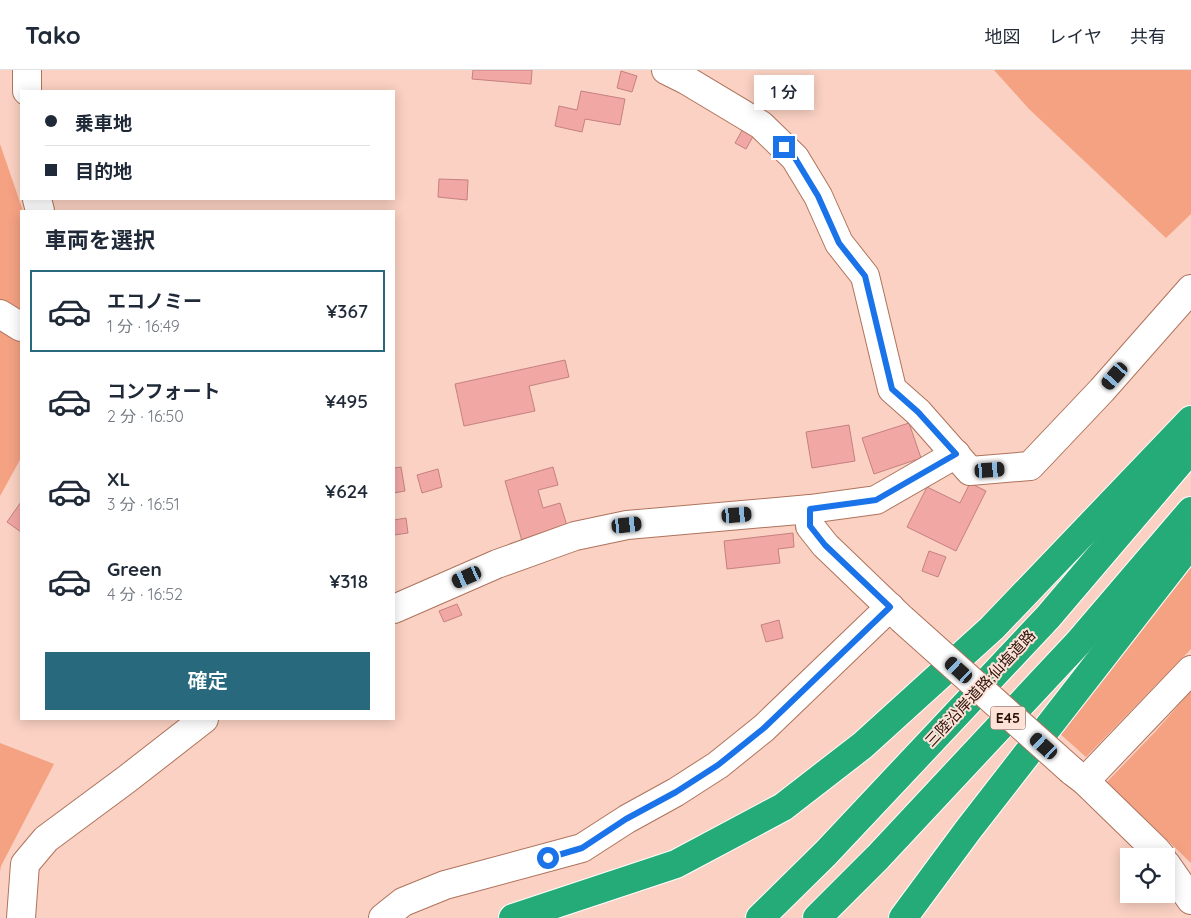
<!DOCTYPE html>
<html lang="ja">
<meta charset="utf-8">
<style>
:root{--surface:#fff;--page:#f6f6f7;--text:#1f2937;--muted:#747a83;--line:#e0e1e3;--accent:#28697d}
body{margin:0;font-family:Quicksand,"Noto Sans JP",sans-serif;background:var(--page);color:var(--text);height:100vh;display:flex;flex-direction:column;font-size:19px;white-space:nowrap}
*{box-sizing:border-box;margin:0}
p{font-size:16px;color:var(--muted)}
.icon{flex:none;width:28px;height:28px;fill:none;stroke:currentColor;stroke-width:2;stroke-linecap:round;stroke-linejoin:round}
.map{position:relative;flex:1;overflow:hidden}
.drawer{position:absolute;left:20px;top:140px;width:375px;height:510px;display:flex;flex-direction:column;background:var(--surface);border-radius:0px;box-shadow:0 2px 12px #0003}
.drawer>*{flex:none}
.top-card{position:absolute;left:20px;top:20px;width:375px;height:110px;border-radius:0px;box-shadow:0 2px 12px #0003;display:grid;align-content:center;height:110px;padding:0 25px;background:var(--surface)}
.tools{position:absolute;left:1120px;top:778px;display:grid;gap:10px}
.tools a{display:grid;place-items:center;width:55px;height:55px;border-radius:0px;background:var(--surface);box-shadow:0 2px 12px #0003;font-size:25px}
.end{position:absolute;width:22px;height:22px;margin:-11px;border:6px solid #1a73e8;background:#fff;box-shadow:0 0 0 2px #fff}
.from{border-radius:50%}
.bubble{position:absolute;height:35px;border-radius:0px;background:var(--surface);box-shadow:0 2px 12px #0003;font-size:16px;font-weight:600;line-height:35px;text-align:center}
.car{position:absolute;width:15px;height:30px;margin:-15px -8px;border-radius:6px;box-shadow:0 0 4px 1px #0007;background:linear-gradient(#222 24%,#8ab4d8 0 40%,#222 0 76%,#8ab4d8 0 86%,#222 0)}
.top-card b{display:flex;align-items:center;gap:18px;height:48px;font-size:19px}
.top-card b+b{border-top:1px solid var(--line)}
.top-card i{width:12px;height:12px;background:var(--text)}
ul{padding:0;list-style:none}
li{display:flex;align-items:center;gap:15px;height:82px;margin:0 10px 8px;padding:0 15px;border:2px solid transparent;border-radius:0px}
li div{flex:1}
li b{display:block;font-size:19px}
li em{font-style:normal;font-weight:600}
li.active{border-color:var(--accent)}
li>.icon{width:45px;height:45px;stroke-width:1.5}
h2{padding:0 25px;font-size:22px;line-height:60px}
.cta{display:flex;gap:10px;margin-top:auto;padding:10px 25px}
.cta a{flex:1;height:58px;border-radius:0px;background:var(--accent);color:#fff;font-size:20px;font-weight:600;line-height:58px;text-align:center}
header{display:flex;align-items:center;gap:30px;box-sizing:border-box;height:70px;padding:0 25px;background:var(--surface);border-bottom:1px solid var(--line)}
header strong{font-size:24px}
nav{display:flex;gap:28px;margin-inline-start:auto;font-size:18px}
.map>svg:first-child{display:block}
.green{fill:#f5a283}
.building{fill:#f1a7a4;stroke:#c5817f}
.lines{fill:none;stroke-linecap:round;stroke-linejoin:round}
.minor-casing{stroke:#af735c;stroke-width:30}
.highway-casing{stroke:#fff;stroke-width:30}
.minor{stroke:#fff;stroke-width:28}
.highway{stroke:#25ab77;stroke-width:28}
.minor-bridge-casing{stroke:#af735c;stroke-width:30;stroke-linecap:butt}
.minor-bridge{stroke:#fff;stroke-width:28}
.route{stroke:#1a73e8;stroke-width:6}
.labels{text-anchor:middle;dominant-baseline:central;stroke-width:4;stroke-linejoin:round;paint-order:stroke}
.shield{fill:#fee2d8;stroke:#685046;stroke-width:1}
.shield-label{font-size:14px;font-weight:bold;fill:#281108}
.street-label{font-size:15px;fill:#281108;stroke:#fee2d8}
</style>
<header>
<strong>Tako</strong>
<nav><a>地図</a><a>レイヤ</a><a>共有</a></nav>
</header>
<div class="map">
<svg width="1191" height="848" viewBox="0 0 1191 848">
<rect width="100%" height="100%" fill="#fad1c2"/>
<g class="green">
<path d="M994 0H1191V144L1166 168 1029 39Z"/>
<path d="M0 74 23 141H21V388L0 426Z"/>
<path d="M1191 492V579L1086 687 1058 662Z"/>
<path d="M1191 621V793L1107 712 1155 662Z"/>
<path d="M0 673 54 694 1 796 0 802Z"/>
</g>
<g class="building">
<path d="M473 0H532L531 14 472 9Z"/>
<path d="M621 1 637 6 632 22 617 18Z"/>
<path d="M581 21 625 29 620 55 585 49 582 62 555 56 559 36 577 40Z"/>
<path d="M745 55 756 61 746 79 735 73Z"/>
<path d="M439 109 468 110 467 130 438 127Z"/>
<path d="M565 290 569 307 529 316 535 341 464 356 455 314Z"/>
<path d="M909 353 921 388 874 404 862 368Z"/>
<path d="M849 355 855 391 812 398 806 362Z"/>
<path d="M401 397 405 421 394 423V398Z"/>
<path d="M553 397 558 415 538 420 543 438 560 433 568 459 522 471 505 411Z"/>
<path d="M438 399 442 417 422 423 417 405Z"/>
<path d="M970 413 986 421 956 481 907 457 927 417 960 433Z"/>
<path d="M21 432V462L7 452Z"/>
<path d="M406 448 408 463 394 465V450Z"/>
<path d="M793 463 794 477 778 479 780 493 727 499 724 471Z"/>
<path d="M929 481 946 487 938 507 922 501Z"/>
<path d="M457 534 462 545 444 552 439 541Z"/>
<path d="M779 550 783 568 766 572 761 555Z"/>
</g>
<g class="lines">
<g class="minor-casing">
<g id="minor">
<path d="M27 0V21"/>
<path d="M666 0 686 10 761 55 795 88 818 126 839 173 865 206 892 319 918 342 970 401 1030 396 1102 320 1191 219"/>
<path d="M37 129 40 141"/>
<path d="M0 244 21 257"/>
<path d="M810 439 876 430 956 384"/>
<path d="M394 539 497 494 575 466 627 455 810 439V456L825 475 902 549"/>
<path d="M1072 701 1085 711 1156 780 1161 786"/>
<path d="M1085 711 1191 600"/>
<path d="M1166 794 1191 830"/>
<path d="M21 848 25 794 46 769 127 709 204 649"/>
<path d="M383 848 403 832 445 815 582 778 627 749 676 722 718 695 764 658 890 537"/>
</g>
</g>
<g class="highway-casing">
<g id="highway">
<path d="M513 848 676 794 783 737 863 675 992 558 1191 350"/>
<path d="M760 848 826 783 1048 547 1191 379"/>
<path d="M817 848 878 787 1078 573 1191 441"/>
<path d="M903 848 968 760 1191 473"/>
</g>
</g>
<use href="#minor" class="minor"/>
<use href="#highway" class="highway"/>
<g class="minor-bridge-casing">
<path id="minor-bridge" d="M902 549 1072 701"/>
</g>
<use href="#minor-bridge" class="minor-bridge"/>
</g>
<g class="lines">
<path class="route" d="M548 788 582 778 626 749 676 722 718 695 764 658 890 537 825 475 810 456V439L876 430 956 384 918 342 892 319 865 206 839 173 818 126 795 88 784 77"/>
</g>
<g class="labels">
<rect class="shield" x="990.5" y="636.5" width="35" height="23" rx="4"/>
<g class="shield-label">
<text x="1008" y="648">E45</text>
</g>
<g class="street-label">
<text transform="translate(980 618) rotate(-47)">三陸沿岸道路;仙塩道路</text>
</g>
</g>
</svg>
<div class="tools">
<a><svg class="icon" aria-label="locate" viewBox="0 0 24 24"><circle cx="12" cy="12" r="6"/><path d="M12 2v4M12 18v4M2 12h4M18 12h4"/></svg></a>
</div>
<i class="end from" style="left:548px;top:788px"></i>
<i class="end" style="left:784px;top:77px"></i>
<div class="bubble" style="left:754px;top:5px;width:60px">1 分</div>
<i class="car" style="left:1115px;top:306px;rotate:221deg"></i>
<i class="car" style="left:990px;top:400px;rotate:86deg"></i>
<i class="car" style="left:737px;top:445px;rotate:85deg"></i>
<i class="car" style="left:627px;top:455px;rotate:84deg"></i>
<i class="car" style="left:467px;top:507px;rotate:246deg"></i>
<i class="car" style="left:959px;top:600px;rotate:312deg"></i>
<i class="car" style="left:1044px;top:676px;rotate:312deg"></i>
<div class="top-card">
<b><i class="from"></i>乗車地</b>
<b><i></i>目的地</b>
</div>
<section class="drawer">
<h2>車両を選択</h2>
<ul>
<li class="active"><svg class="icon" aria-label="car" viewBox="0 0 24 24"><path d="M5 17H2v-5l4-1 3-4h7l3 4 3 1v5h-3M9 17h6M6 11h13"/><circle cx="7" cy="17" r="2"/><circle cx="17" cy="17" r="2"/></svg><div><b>エコノミー</b><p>1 分 · 16:49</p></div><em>¥367</em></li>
<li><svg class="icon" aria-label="car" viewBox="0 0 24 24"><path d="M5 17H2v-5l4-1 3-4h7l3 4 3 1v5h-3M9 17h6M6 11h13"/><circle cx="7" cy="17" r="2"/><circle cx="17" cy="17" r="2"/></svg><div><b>コンフォート</b><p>2 分 · 16:50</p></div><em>¥495</em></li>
<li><svg class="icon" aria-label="car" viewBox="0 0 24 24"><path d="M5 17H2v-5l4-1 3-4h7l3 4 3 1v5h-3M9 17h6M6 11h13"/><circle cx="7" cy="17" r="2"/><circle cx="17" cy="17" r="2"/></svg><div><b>XL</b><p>3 分 · 16:51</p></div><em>¥624</em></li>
<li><svg class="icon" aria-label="car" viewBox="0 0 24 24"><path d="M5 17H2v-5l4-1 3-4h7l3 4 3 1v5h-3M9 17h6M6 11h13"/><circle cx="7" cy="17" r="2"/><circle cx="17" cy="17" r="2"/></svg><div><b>Green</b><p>4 分 · 16:52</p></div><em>¥318</em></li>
</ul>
<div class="cta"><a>確定</a></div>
</section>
</div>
